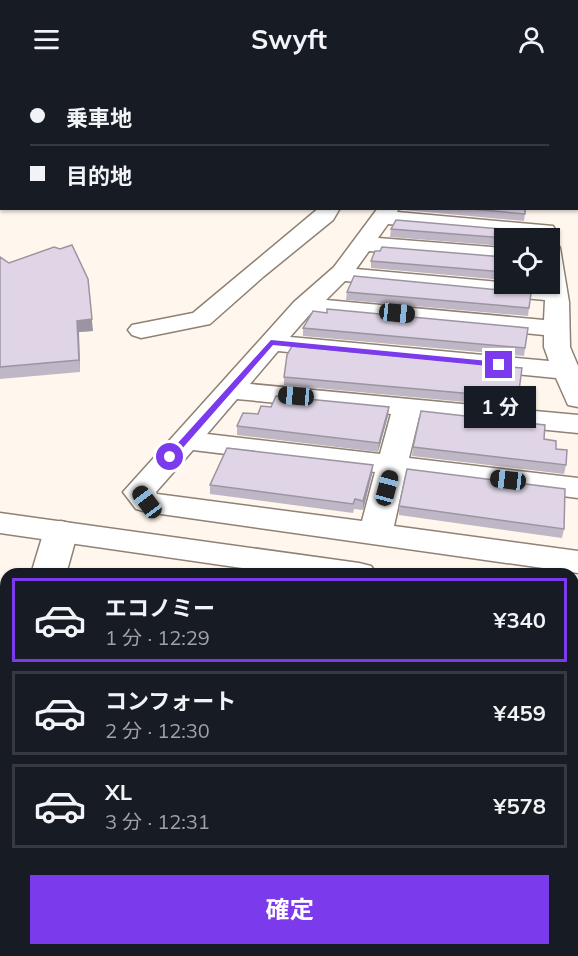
<!DOCTYPE html>
<html lang="ja">
<meta charset="utf-8">
<style>
:root{--surface:#171b24;--page:#20242c;--text:#f1f3f6;--muted:#9ea1a6;--line:#363941;--accent:#7c3aed}
body{margin:0;font-family:Mulish,"Noto Sans JP",sans-serif;background:var(--page);color:var(--text);height:100vh;display:flex;flex-direction:column;font-size:22px;white-space:nowrap}
*{box-sizing:border-box;margin:0}
p{font-size:20px;color:var(--muted)}
.icon{flex:none;width:33px;height:33px;fill:none;stroke:currentColor;stroke-width:2;stroke-linecap:round;stroke-linejoin:round}
.map{position:relative;flex:1;overflow:hidden}
.panel{position:absolute;left:0px;top:490px;width:579px;height:388px;display:flex;flex-direction:column;background:var(--surface);border-radius:18px 18px 0 0;box-shadow:0 2px 4px #0004}
.panel>*{flex:none}
.guide{position:absolute;left:0px;top:0px;width:579px;height:132px;box-shadow:0 2px 4px #0004;display:grid;align-content:center;height:132px;padding:0 30px;background:var(--surface)}
.buttons{position:absolute;left:494px;top:150px;display:grid;gap:12px}
.buttons a{display:grid;place-items:center;width:66px;height:66px;border-radius:0px;background:var(--surface);box-shadow:0 2px 4px #0004;font-size:30px}
.end{position:absolute;width:27px;height:27px;margin:-14px;border:8px solid #7c3aed;background:#fff;box-shadow:0 0 0 3px #fff}
.from{border-radius:50%}
.bubble{position:absolute;height:42px;border-radius:0px;background:var(--surface);box-shadow:0 2px 4px #0004;font-size:20px;font-weight:700;line-height:42px;text-align:center}
.car{position:absolute;width:18px;height:36px;margin:-18px -9px;border-radius:8px;box-shadow:0 0 4px 2px #0007;background:linear-gradient(#222 24%,#8ab4d8 0 40%,#222 0 76%,#8ab4d8 0 86%,#222 0)}
.guide b{display:flex;align-items:center;gap:21px;height:57px;font-size:22px}
.guide b+b{border-top:2px solid var(--line)}
.guide i{width:15px;height:15px;background:var(--text)}
ul{padding:10px 0 0;list-style:none}
li{display:flex;align-items:center;gap:18px;height:84px;margin:0 12px 9px;padding:0 18px;border:3px solid var(--line);border-radius:0px}
li div{flex:1}
li b{display:block;font-size:22px}
li em{font-style:normal;font-weight:700}
li.on{border-color:var(--accent)}
li>.icon{width:54px;height:54px;stroke-width:1.5}
.action{display:flex;gap:12px;margin-top:auto;padding:12px 30px}
.action a{flex:1;height:69px;border-radius:0px;background:var(--accent);color:#fff;font-size:24px;font-weight:700;line-height:69px;text-align:center}
header{display:flex;justify-content:space-between;align-items:center;height:78px;padding:0 30px;background:var(--surface);font-size:27px;font-weight:700}
.map>svg:first-child{display:block}
.lines{fill:none;stroke-linecap:round;stroke-linejoin:round}
.minor-casing{stroke:#8f8174;stroke-width:3}
.tertiary-casing{stroke:#8f8174;stroke-width:3}
.primary-casing{stroke:#946156;stroke-width:3}
.minor{fill:#fff;fill-rule:evenodd}
.tertiary{fill:#fff;fill-rule:evenodd}
.primary{fill:#e6b9b0;fill-rule:evenodd}
.wall{fill:#c0b7c6}
.shaded-wall{fill:#9c95a1}
.building{fill:#dfd5e6;stroke:#9c95a1;stroke-width:1.5}
.route{fill:#7c3aed}
</style>
<header><svg class="icon" aria-label="menu" viewBox="0 0 24 24"><path d="M4 6h16M4 12h16M4 18h16"/></svg>Swyft<svg class="icon" aria-label="person" viewBox="0 0 24 24"><circle cx="12" cy="8" r="4"/><path d="M4 21q1-7 8-7t8 7"/></svg></header>
<div class="map">
<svg width="578" height="878" viewBox="0 0 578 878">
<rect width="100%" height="100%" fill="#fff6ed"/>
<g class="lines">
<g class="minor-casing">
<g id="minor">
<path d="M432 0H448L432 2Z"/>
<rect x="558" y="0" width="16" height="2"/>
<path d="M319 130H340L333 142 263 199 210 246 141 260 132 257 128 252 132 247 193 235Z"/>
<path d="M378 130H399L397 134 553 148 556 153 553 158 545 159 388 146 378 160 504 170V184L369 173 356 191 543 208 542 206H549V163L557 165 560 170 569 224 570 269 578 288V329L568 327 556 300 278 273 250 306 578 337V355L419 339 409 380 578 400V420L405 398 394 448 578 473V495L147 434 136 431 123 414 294 224 334 189ZM345 203 545 222 544 242 326 222ZM311 235 544 257V269L549 283 290 259ZM237 321 391 336 380 376 207 356ZM193 372 375 394 362 443 157 416 156 414Z"/>
<path d="M61 443 73 446 78 453 66 496H31L44 453 49 446Z"/>
<path d="M6 617V666L0 668V619Z"/>
<path d="M0 675 6 676V710L0 709Z"/>
<rect x="573" y="704" width="5" height="36"/>
<rect x="332" y="873" width="50" height="5"/>
</g>
</g>
<g class="tertiary-casing">
<g id="tertiary">
<path d="M0 435 359 485 371 488 377 496H284L0 455Z"/>
<path d="M573 525 578 526V550L573 549Z"/>
</g>
</g>
<g class="primary-casing">
<g id="primary">
<path d="M116 0H132L116 2Z"/>
<rect x="0" y="76" width="2" height="12"/>
</g>
</g>
<use href="#minor" class="minor"/>
<use href="#tertiary" class="tertiary"/>
<use href="#primary" class="primary"/>
</g>
<g class="wall">
<path d="M404 130H526L524 143 404 132Z"/>
<path d="M391 151 504 160V168L390 159Z"/>
<path d="M0 179 93 253 79 254 80 294 0 301Z"/>
<path d="M504 179V202L371 190V183Z"/>
<path d="M347 214 531 215 528 238 346 222Z"/>
<path d="M327 235 528 250 524 278 303 258V250Z"/>
<path d="M522 290 517 329 284 307V299Z"/>
<path d="M258 336 388 338 378 374 237 357V348Z"/>
<path d="M544 361 556 371 566 387 564 396 412 378 413 369Z"/>
<path d="M372 396 363 432 354 431 353 435 210 416V407Z"/>
<path d="M399 428 564 451 562 460 399 437Z"/>
</g>
<g class="shaded-wall">
<path d="M88 201 93 253 79 254 80 294 79 282 77 243Z"/>
<path d="M389 329 388 338 378 374 379 365Z"/>
<path d="M373 387 372 396 363 432V423Z"/>
</g>
<g class="building">
<path d="M462 130H525V136Z"/>
<path d="M396 142 536 154V160H505L391 151Z"/>
<path d="M72 167 88 201 92 241 77 243 79 282 0 289V179L9 185 54 169 60 171Z"/>
<path d="M382 169 504 179V194L371 183 375 173H380Z"/>
<path d="M354 198 531 215 529 230 347 214Z"/>
<path d="M327 231 528 250 525 270 303 250 313 233 327 235Z"/>
<path d="M292 268 522 290 518 320 284 299 287 277Z"/>
<path d="M276 318 389 329 379 365 237 348 243 335 258 336 261 328 271 329Z"/>
<path d="M421 333 545 347 544 361 556 363V371L567 372 566 387 413 369Z"/>
<path d="M227 370 373 387 363 423 355 421 353 426 210 407Z"/>
<path d="M407 391 565 411 564 451 399 428Z"/>
</g>
<path class="route" d="M271 262 499 284 503 287 499 289 273 267 173 381H167V377Z"/>
</svg>
<div class="buttons">
<a><svg class="icon" aria-label="locate" viewBox="0 0 24 24"><circle cx="12" cy="12" r="6"/><path d="M12 2v4M12 18v4M2 12h4M18 12h4"/></svg></a>
</div>
<i class="end from" style="left:170px;top:379px"></i>
<i class="end" style="left:499px;top:287px"></i>
<div class="bubble" style="left:464px;top:308px;width:72px">1 分</div>
<i class="car" style="left:397px;top:235px;rotate:96deg"></i>
<i class="car" style="left:296px;top:318px;rotate:275deg"></i>
<i class="car" style="left:508px;top:402px;rotate:277deg"></i>
<i class="car" style="left:387px;top:410px;rotate:15deg"></i>
<i class="car" style="left:147px;top:424px;rotate:323deg"></i>
<div class="guide">
<b><i class="from"></i>乗車地</b>
<b><i></i>目的地</b>
</div>
<section class="panel">
<ul>
<li class="on"><svg class="icon" aria-label="car" viewBox="0 0 24 24"><path d="M5 17H2v-5l4-1 3-4h7l3 4 3 1v5h-3M9 17h6M6 11h13"/><circle cx="7" cy="17" r="2"/><circle cx="17" cy="17" r="2"/></svg><div><b>エコノミー</b><p>1 分 · 12:29</p></div><em>¥340</em></li>
<li><svg class="icon" aria-label="car" viewBox="0 0 24 24"><path d="M5 17H2v-5l4-1 3-4h7l3 4 3 1v5h-3M9 17h6M6 11h13"/><circle cx="7" cy="17" r="2"/><circle cx="17" cy="17" r="2"/></svg><div><b>コンフォート</b><p>2 分 · 12:30</p></div><em>¥459</em></li>
<li><svg class="icon" aria-label="car" viewBox="0 0 24 24"><path d="M5 17H2v-5l4-1 3-4h7l3 4 3 1v5h-3M9 17h6M6 11h13"/><circle cx="7" cy="17" r="2"/><circle cx="17" cy="17" r="2"/></svg><div><b>XL</b><p>3 分 · 12:31</p></div><em>¥578</em></li>
</ul>
<div class="action"><a>確定</a></div>
</section>
</div>
